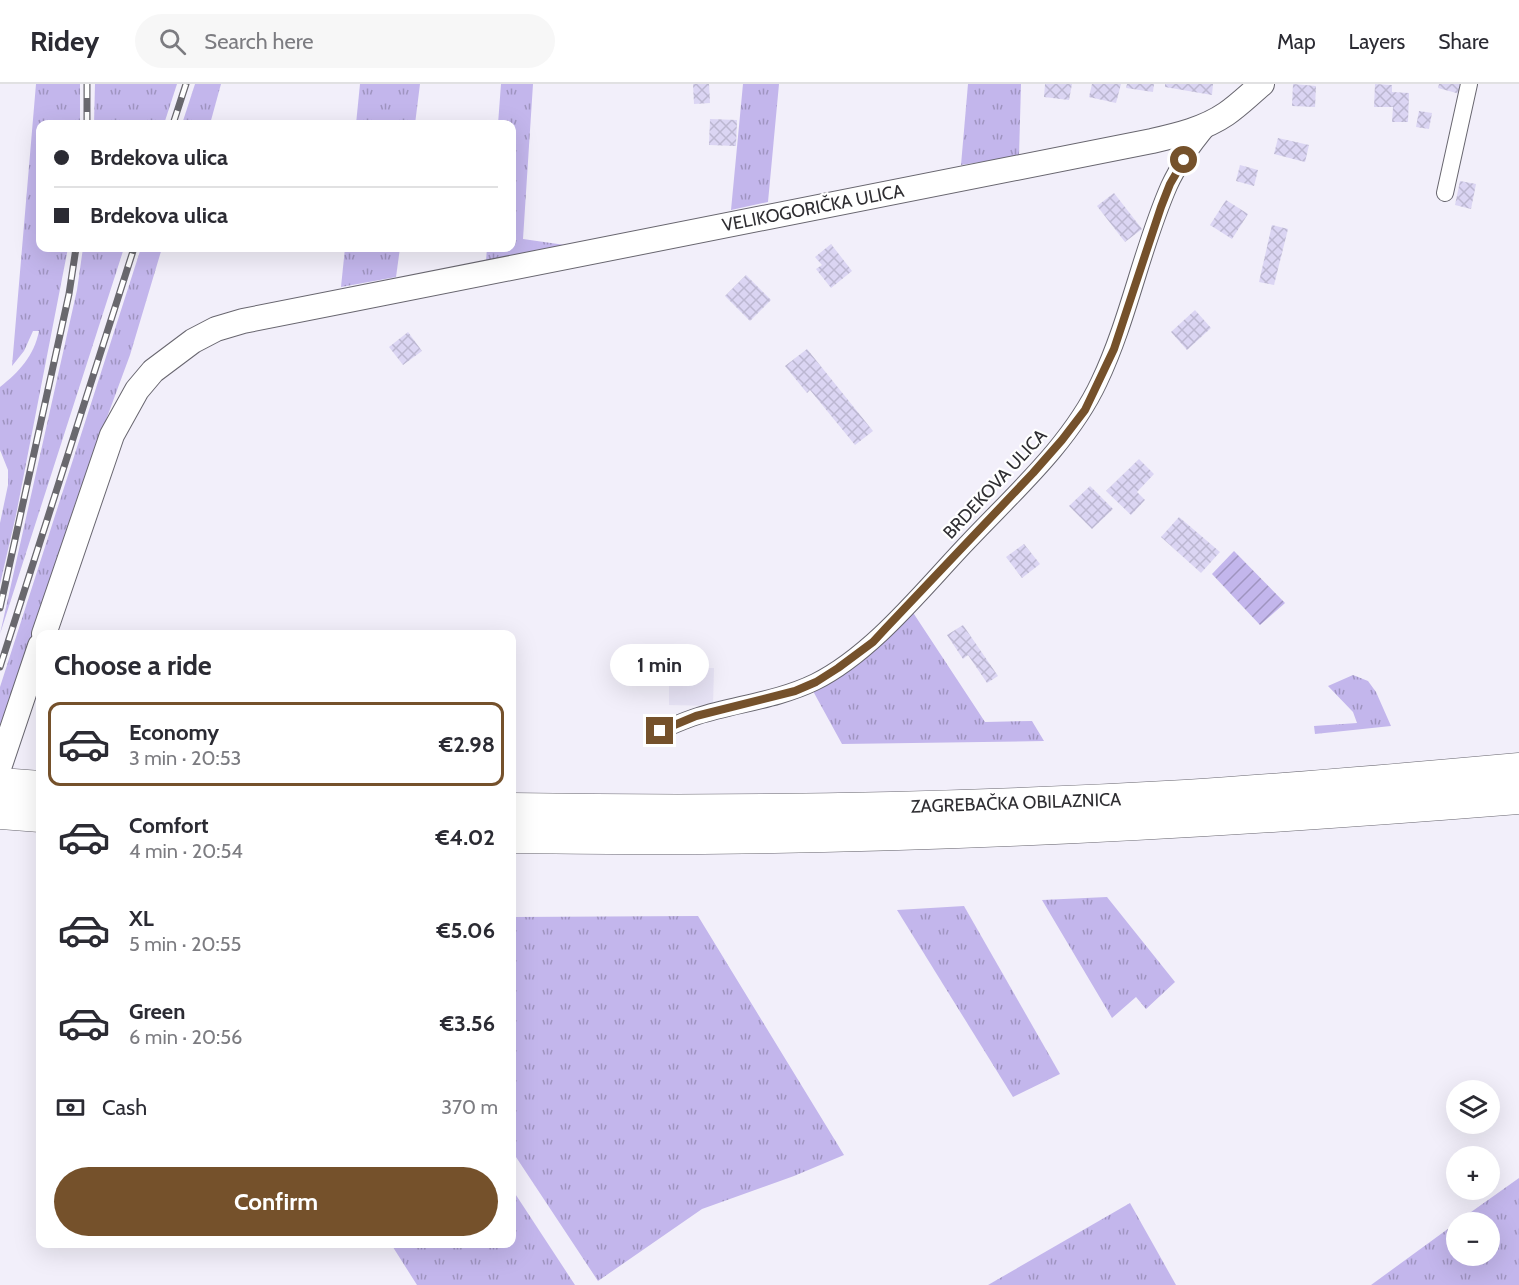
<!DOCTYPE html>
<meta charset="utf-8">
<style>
:root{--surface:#fff;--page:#f7f7f7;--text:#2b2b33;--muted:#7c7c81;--line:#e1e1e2;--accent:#75512b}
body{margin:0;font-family:Cabin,sans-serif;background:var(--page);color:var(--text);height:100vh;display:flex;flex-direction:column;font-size:22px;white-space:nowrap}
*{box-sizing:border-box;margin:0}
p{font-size:20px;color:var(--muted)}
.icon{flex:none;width:33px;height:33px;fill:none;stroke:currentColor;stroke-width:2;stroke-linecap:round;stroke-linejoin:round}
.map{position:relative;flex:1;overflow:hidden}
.drawer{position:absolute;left:36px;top:546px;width:480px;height:618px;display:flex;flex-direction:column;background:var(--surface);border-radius:12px;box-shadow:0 6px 24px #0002}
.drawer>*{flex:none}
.guide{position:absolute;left:36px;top:36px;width:480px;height:132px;border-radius:12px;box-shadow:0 6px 24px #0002;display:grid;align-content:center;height:132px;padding:0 18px;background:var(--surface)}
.fabs{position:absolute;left:1446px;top:996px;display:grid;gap:12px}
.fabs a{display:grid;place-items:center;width:54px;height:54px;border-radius:50%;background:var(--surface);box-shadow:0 6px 24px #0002;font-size:30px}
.end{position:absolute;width:27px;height:27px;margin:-14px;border:8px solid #75512b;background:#fff;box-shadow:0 0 0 3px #fff}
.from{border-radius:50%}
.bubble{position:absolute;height:42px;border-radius:21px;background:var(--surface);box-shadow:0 6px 24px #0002;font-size:20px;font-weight:700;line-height:42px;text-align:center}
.guide b{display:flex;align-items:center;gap:21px;height:57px;font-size:22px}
.guide b+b{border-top:2px solid var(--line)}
.guide i{width:15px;height:15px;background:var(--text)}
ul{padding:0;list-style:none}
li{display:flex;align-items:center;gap:18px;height:84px;margin:0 12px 9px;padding:0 6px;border:3px solid transparent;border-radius:12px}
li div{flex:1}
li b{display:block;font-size:22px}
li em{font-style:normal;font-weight:700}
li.current{border-color:var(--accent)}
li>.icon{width:54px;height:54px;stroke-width:1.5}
h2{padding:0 18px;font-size:27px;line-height:72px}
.pay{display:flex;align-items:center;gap:15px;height:66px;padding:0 18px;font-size:22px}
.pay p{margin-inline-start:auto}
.button{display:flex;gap:12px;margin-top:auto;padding:12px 18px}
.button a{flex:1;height:69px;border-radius:36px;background:var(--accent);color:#fff;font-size:24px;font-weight:700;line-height:69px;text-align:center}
header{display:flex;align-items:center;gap:36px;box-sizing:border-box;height:84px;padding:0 30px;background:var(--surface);border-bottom:2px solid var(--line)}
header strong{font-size:28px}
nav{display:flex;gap:33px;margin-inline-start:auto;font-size:21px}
.search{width:420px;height:54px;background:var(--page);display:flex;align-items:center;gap:15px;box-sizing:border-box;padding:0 21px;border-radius:33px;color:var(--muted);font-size:22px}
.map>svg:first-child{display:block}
.built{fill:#e7e3f5}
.grass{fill:url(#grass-tufts)}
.garden{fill:url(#garden-furrows)}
.building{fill:url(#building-cross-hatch)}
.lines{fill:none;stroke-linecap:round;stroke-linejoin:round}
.street-casing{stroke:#68666f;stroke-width:18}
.secondary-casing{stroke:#68666f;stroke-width:26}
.highway-casing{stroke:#68666f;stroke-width:33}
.street{stroke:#fff;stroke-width:16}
.secondary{stroke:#fff;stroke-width:24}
.highway{stroke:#fff;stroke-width:32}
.rail-casing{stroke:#69686e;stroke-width:7}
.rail{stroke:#fff;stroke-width:4.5;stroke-dasharray:14;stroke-linecap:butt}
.route{stroke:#75512b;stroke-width:8}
.labels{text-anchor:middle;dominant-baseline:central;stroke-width:4.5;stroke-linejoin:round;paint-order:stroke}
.street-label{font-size:18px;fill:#2f2e32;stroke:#fff}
</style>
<header>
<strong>Ridey</strong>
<div class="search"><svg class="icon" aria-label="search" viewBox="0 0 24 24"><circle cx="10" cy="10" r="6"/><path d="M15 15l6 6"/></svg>Search here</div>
<nav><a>Map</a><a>Layers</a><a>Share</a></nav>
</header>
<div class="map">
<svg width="1519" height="1201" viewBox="0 0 1519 1201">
<defs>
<pattern id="grass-tufts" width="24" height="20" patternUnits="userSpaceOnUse" patternTransform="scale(1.5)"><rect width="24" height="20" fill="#c3b6ec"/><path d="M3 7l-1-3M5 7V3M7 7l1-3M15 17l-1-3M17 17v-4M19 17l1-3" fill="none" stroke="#9f94c0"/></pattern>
<pattern id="garden-furrows" width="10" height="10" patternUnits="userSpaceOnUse" patternTransform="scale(1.5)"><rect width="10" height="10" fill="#c3b6ec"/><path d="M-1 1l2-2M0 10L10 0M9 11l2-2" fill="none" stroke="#9f94c0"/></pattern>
<pattern id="building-cross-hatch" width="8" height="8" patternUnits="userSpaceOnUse" patternTransform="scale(1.5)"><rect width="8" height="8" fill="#dbd5f3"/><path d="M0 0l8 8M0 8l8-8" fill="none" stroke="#bcb7d1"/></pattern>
</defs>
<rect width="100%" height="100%" fill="#f2effa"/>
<path class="built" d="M669 584H714L713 622 669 621Z"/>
<g class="grass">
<path d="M36 0H80V40H40V164H68L16 431 0 500V439L8 401V386L0 366V303C19 288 34 272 39 247H33L24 267 12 282Z"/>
<path d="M95 0H177L164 40H94Z"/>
<path d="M195 0H221L210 40H182Z"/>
<path d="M360 0H420L415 40H356Z"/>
<path d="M501 0H533L523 155 565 161 486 177 487 164H512V40H498Z"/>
<path d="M743 0H779L768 118 731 126Z"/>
<path d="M968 0H1021L1019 72 961 81Z"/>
<path d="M83 164H124L0 550 77 206Z"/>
<path d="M141 164H162L130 271 75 420 2 650H0V603Z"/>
<path d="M345 164H400L396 193 341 203Z"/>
<path d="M912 527 985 638 1032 637 1044 657 842 660 813 607Z"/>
<path d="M1353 591 1368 597 1376 608 1391 642 1315 650 1314 642 1357 639 1353 628 1328 602Z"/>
<path d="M1107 813 1175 898 1146 925 1136 913 1112 934 1042 816Z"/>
<path d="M964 822 1060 990 1013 1013 897 826Z"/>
<path d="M698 832 844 1071 794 1092 702 1125 598 1197 512 1067V833Z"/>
<path d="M1519 1094V1201H1371L1456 1139V1172H1490V1138H1457Z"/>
<path d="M512 1105 575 1201H417L391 1160H512Z"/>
<path d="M1130 1119 1176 1201H988Z"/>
</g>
<path class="garden" d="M1234 467 1285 519 1260 541 1212 490Z"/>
<g class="building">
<path d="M693 0H709L710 19 694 20Z"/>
<path d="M1045 0H1072L1069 16 1044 13Z"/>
<path d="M1092 0H1121L1116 19 1089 13Z"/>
<path d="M1127 0H1154L1153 8 1126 4Z"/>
<path d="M1165 0H1213L1212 11 1165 3Z"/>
<path d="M1293 0 1316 2 1315 23 1292 22Z"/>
<path d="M1375 0 1392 1V8L1409 9 1408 38H1392L1393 23H1374Z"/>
<path d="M1439 0H1463L1460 10 1438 4Z"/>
<path d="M1419 27 1432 29 1429 45 1416 43Z"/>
<path d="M710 35 737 36 736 62 709 61Z"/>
<path d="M1278 54 1309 61 1305 78 1274 70Z"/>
<path d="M1240 81 1258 86 1254 102 1236 97Z"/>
<path d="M1460 97 1476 100 1471 125 1455 121Z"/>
<path d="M1114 109 1142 145 1125 158 1097 122Z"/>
<path d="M1226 116 1248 130 1232 155 1210 141Z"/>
<path d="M1272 141 1288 145 1274 201 1259 198Z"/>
<path d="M831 160 852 187 831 204 816 185 822 181 815 173Z"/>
<path d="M746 191 771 216 750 237 725 212Z"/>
<path d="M1195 226 1211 244 1187 266 1171 248Z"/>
<path d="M408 248 422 267 403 281 389 263Z"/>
<path d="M807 265 873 347 855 361 810 306 807 309 785 282Z"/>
<path d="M1139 375 1154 390 1137 408 1145 416 1131 431 1106 407Z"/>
<path d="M1090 402 1113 425 1092 445 1069 422Z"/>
<path d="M1179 433 1220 468 1201 489 1161 453Z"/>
<path d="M1024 460 1040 480 1022 494 1006 473Z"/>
<path d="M963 541 998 592 987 599 968 571 963 575 947 551Z"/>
</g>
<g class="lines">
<g class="street-casing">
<g id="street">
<path d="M1445 109 1469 0"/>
<path d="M660 647C672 642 685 636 698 632 736 620 778 616 815 598 873 569 923 505 968 458 1014 409 1070 360 1099 298 1129 235 1141 166 1169 102 1179 80 1194 60 1209 42"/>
</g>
</g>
<g class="secondary-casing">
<g id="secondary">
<path d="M44 550 112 351 137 306 153 287 193 257 216 245 243 237 349 216 1152 57C1178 51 1204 45 1226 30 1239 21 1250 10 1262 0"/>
<path d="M0 681 40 562"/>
</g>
</g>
<g class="highway-casing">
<g id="highway">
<path d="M0 700 40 703"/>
<path d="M512 725C736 729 961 725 1185 712 1297 705 1408 695 1519 685"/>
<path d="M0 729 40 732"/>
<path d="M512 753C848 759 1184 741 1519 714"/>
</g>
</g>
<use href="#street" class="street"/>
<use href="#secondary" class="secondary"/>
<use href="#highway" class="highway"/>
<g class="rail-casing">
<g id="rail">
<path d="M87 0V40"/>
<path d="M173 40 186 0"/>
<path d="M0 524 69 210 76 164"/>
<path d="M0 583 134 164"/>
</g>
</g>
<use href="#rail" class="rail"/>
</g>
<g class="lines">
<path class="route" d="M660 647 696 632 795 607 816 598 838 584 873 558 885 545 1033 389 1062 356 1085 326 1114 265 1161 123 1170 100 1184 76"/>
</g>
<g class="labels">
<g class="street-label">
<text transform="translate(813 124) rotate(-11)">VELIKOGORIČKA ULICA</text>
<text transform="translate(995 400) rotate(-47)">BRDEKOVA ULICA</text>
<text transform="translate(1016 719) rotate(-2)">ZAGREBAČKA OBILAZNICA</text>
</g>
</g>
</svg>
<div class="fabs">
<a><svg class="icon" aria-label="layers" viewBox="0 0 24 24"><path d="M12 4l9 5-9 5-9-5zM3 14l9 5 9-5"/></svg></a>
<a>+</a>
<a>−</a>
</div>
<i class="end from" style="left:1184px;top:76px"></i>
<i class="end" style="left:660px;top:647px"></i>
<div class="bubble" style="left:610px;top:560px;width:99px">1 min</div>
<div class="guide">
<b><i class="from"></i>Brdekova ulica</b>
<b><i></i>Brdekova ulica</b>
</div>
<section class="drawer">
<h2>Choose a ride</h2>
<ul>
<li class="current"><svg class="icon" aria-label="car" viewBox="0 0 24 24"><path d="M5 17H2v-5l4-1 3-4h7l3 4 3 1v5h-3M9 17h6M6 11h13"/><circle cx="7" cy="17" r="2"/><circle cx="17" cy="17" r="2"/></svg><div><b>Economy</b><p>3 min · 20:53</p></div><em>€2.98</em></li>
<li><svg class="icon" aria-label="car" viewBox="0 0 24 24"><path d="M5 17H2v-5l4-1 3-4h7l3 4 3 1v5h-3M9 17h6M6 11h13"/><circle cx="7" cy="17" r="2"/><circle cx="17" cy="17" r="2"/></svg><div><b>Comfort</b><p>4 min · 20:54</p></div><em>€4.02</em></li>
<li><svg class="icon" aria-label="car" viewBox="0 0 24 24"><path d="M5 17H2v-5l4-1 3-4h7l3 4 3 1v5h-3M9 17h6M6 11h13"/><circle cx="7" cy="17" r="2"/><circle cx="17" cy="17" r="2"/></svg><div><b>XL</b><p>5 min · 20:55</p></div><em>€5.06</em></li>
<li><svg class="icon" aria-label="car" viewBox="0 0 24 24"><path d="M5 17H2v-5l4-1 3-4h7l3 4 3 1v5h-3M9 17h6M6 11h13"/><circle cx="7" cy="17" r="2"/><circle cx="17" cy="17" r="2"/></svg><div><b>Green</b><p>6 min · 20:56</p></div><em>€3.56</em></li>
</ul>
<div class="pay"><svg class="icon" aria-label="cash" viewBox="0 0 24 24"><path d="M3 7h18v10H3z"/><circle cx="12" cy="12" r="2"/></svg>Cash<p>370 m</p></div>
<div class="button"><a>Confirm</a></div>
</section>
</div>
